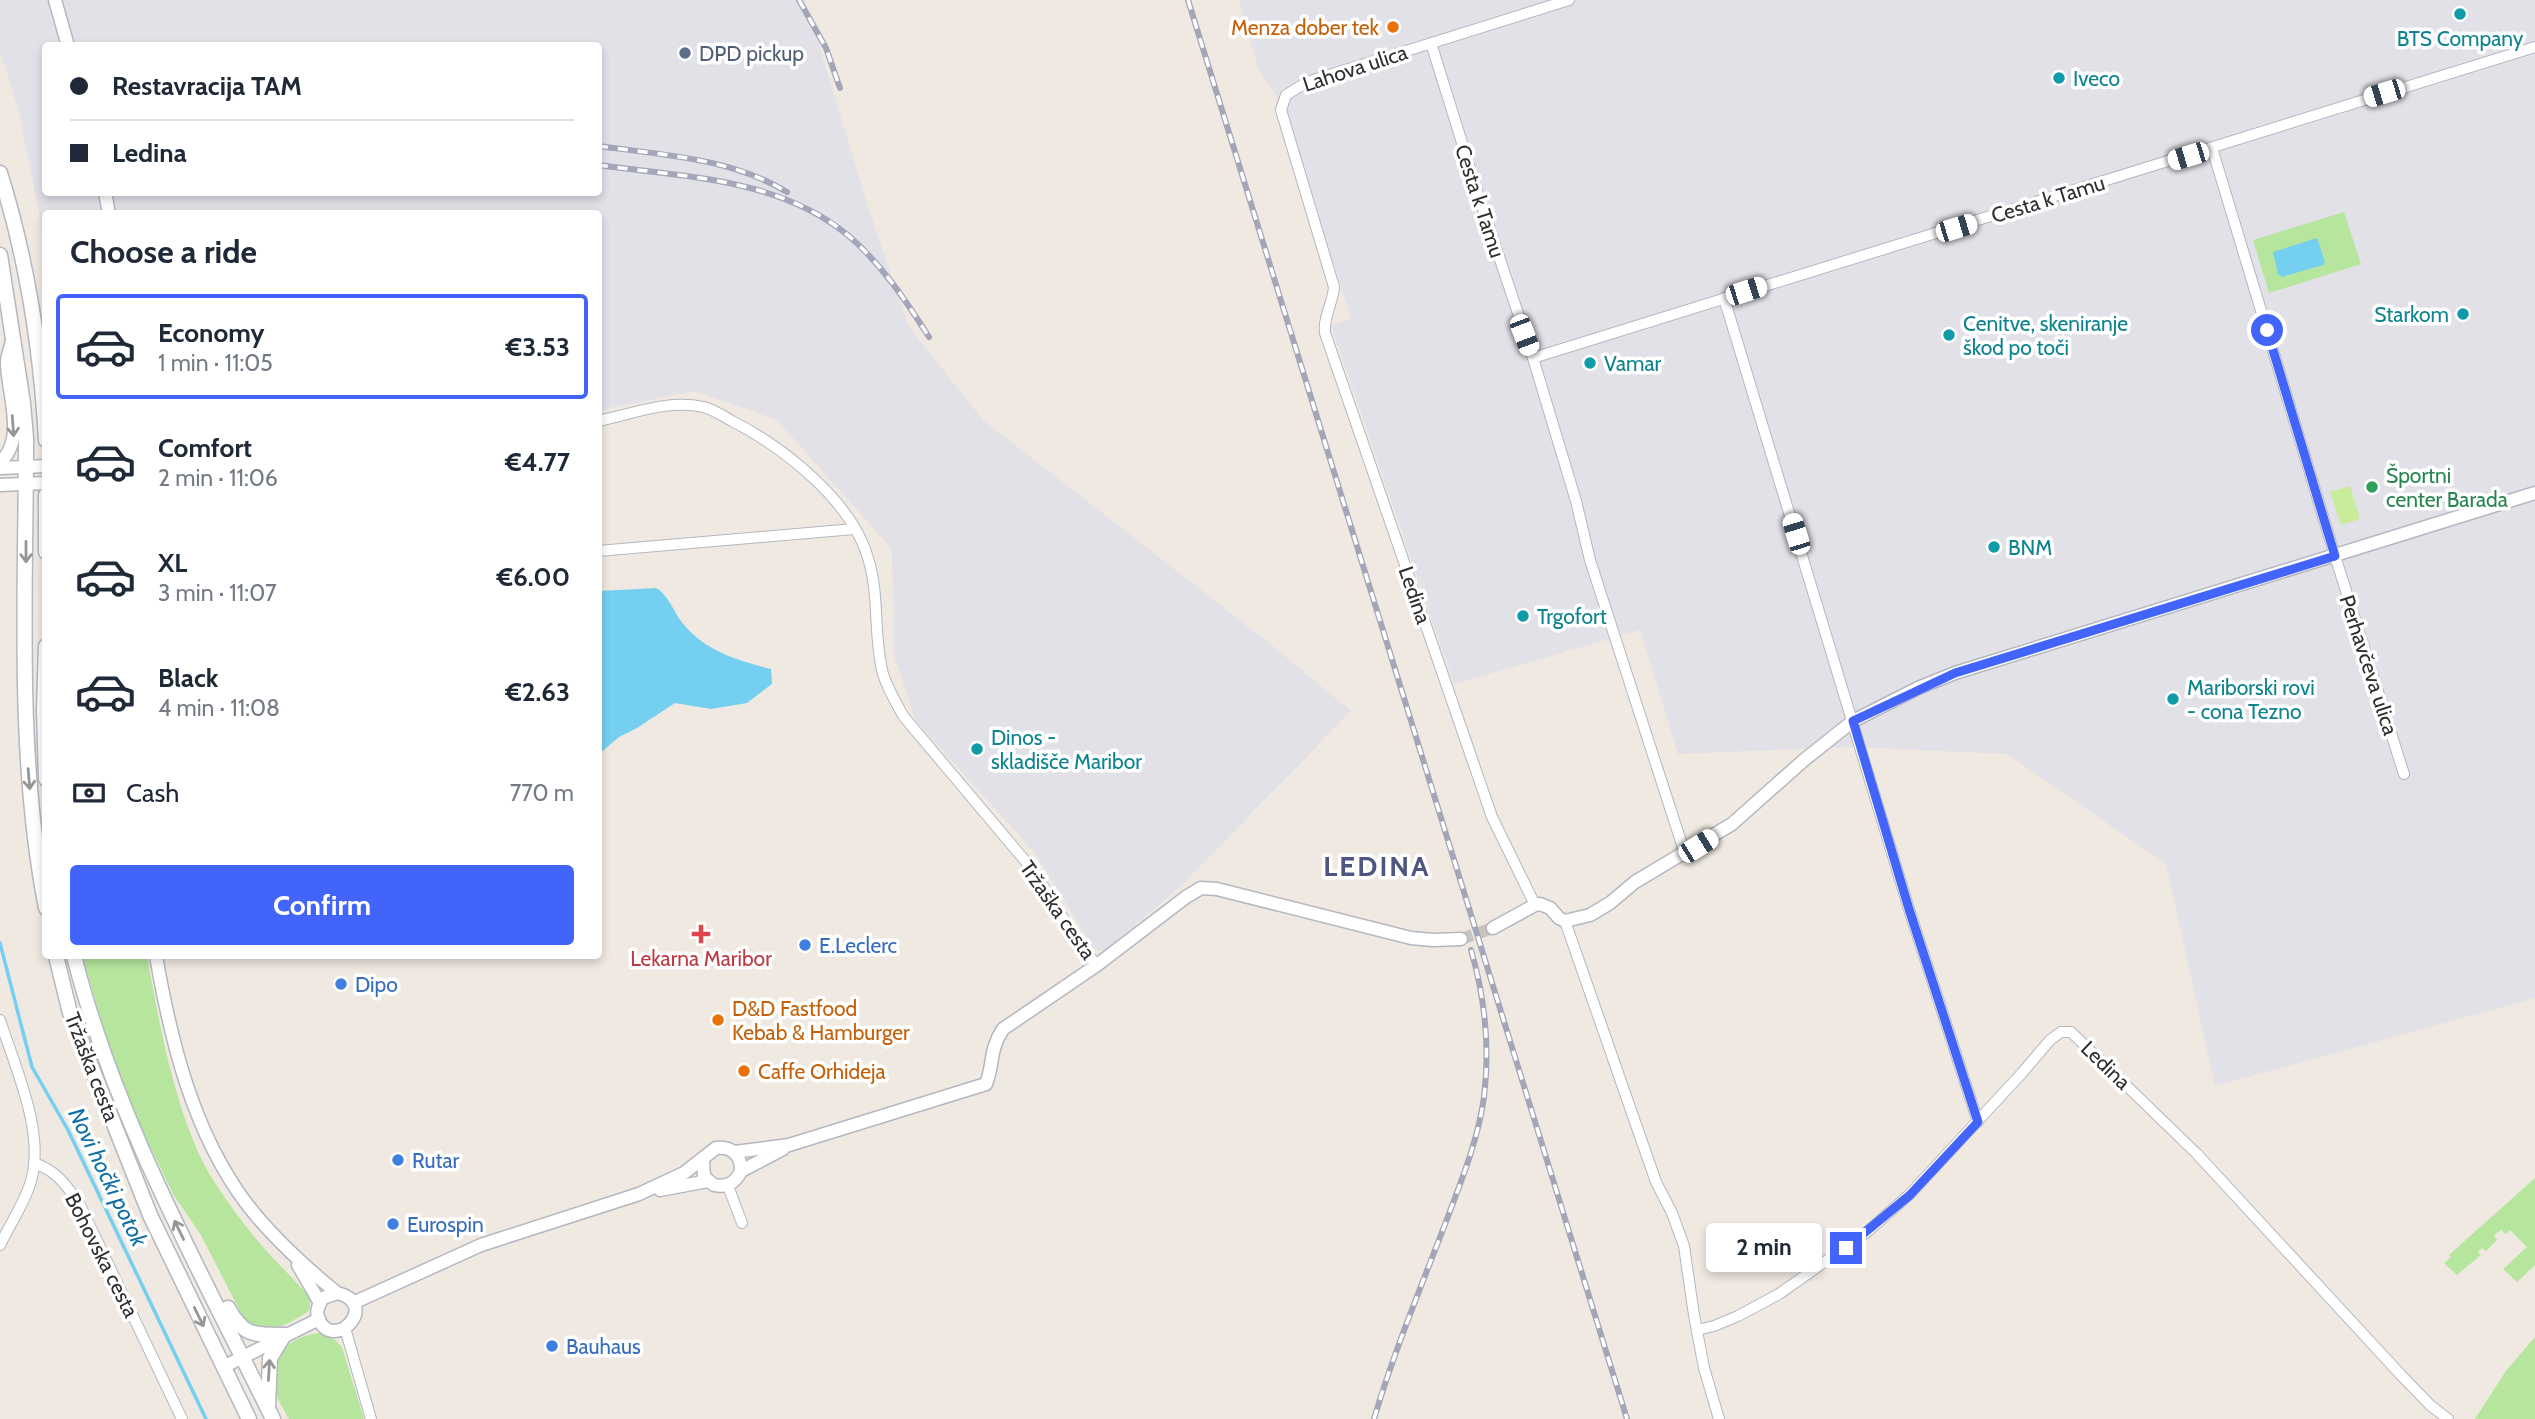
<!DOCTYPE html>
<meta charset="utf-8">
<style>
:root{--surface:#fff;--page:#f6f6f7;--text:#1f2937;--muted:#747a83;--line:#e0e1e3;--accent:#4264fb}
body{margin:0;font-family:Cabin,sans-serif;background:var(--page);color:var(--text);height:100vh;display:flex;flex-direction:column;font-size:26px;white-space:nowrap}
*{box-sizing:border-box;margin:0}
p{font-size:23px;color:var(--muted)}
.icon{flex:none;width:38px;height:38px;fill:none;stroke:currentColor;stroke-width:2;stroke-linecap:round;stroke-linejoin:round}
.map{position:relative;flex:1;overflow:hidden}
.side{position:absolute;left:42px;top:210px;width:560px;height:749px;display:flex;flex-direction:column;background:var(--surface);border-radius:7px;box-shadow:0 4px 10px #0003}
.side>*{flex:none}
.top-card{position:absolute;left:42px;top:42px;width:560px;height:154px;border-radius:7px;box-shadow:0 4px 10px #0003;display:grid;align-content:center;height:154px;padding:0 28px;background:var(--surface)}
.end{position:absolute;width:32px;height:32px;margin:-16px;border:9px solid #4264fb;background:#fff;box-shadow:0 0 0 4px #fff}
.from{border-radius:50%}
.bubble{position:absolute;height:49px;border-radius:7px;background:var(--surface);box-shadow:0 4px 10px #0003;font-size:23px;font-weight:700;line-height:49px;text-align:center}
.car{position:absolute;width:21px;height:42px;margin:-21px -10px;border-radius:9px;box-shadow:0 0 5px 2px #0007;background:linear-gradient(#fff 24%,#345 0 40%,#fff 0 76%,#345 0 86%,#fff 0)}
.top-card b{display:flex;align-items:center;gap:24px;height:66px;font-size:26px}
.top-card b+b{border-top:2px solid var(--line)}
.top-card i{width:18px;height:18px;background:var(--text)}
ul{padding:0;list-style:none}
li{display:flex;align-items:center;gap:21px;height:105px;margin:0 14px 10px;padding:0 14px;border:4px solid transparent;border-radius:7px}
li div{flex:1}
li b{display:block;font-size:26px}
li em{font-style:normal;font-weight:700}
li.on{border-color:var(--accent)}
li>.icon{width:63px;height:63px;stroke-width:1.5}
h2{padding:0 28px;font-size:32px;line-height:84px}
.pay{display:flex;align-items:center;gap:18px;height:77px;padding:0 28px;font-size:26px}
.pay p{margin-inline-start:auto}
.action{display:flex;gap:14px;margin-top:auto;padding:14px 28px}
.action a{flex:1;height:80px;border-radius:7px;background:var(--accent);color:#fff;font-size:28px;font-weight:700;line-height:80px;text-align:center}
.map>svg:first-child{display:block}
.industrial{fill:#e3e1e8;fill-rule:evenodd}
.green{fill:#b6e59e}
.pitch{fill:#c9ec9a}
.water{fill:#75cff0}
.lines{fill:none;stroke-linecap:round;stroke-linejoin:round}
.stream{stroke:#75cff0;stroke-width:3.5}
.tertiary-tunnel{stroke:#c8c4bd;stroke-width:12;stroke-dasharray:12 6;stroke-linecap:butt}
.minor-casing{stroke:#b4b7c1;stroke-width:12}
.tertiary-casing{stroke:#b4b7c1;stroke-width:15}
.secondary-casing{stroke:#b4b7c1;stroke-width:17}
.minor{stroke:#fff;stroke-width:10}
.tertiary{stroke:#fff;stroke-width:12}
.secondary{stroke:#fff;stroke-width:14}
.rail-casing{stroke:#a3a6b8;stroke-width:6}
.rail{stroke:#fff;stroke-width:3.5;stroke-dasharray:10;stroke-linecap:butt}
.oneway{stroke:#969696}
.route{stroke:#4264fb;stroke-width:9}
.culture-dot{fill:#0f9aa8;stroke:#fff;stroke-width:2.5}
.food-dot{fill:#e8710a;stroke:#fff;stroke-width:2.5}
.service-dot{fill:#5c6f8a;stroke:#fff;stroke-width:2.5}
.leisure-dot{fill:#2e9e5b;stroke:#fff;stroke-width:2.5}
.health-dot{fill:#e0444e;stroke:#fff;stroke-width:2.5}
.shop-dot{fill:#3f7fe0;stroke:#fff;stroke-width:2.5}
.labels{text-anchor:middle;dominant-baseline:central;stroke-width:7;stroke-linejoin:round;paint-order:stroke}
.food-label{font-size:21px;fill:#c56008;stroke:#fff;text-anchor:start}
.culture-label{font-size:21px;fill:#0d838f;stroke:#fff;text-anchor:start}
.service-label{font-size:21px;fill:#4e5e75;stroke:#fff;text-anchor:start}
.street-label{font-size:21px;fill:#2e2e2e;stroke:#fff}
.leisure-label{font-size:21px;fill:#27864d;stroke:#fff;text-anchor:start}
.shop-label{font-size:21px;fill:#366cbe;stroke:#fff;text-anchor:start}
.health-label{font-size:21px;fill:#be3a42;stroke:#fff}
.water-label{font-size:23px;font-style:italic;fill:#0d6fa3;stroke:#fff}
.district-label{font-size:28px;font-weight:bold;letter-spacing:2px;fill:#4d5680;stroke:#fff}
</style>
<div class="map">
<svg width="2535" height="1419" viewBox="0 0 2535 1419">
<rect width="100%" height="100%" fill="#efe9e1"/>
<g class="industrial">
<path d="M0 0H805L869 210 909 327 983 420 1269 643 1351 711 1183 884 1104 952 1094 949 1035 853 916 721 894 655 892 549 777 420 695 391 599 410 598 214H46L45 243 18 108 0 52ZM46 46H598V192H46Z"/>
<path d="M1239 0H2535V998L2215 1086 2166 864 2007 754 1851 747 1678 754 1640 630 1454 684 1331 326 1351 319 1287 112 1258 68Z"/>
</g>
<g class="green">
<path d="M2344 212 2361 264 2269 293 2253 240Z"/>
<path d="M82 956H147C159 1023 177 1122 213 1180 226 1200 241 1221 257 1240 274 1261 294 1278 311 1299L309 1311C284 1326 272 1336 244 1319L201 1235 173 1194 138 1121 111 1052Z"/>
<path d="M2535 1178V1265L2517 1282 2503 1269 2527 1247 2510 1230 2506 1234 2501 1230 2494 1235 2497 1240 2486 1251 2482 1248 2478 1252 2481 1255 2457 1275 2444 1263 2451 1257 2449 1255Z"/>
<path d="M320 1333 335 1340 342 1347 364 1419H289C283 1408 275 1396 272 1383 266 1354 295 1335 320 1333Z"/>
<path d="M2535 1337V1419H2475L2506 1371Z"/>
</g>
<path class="pitch" d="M2350 486 2360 519 2341 525 2330 492Z"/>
<g class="water">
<path d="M2317 238 2325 262 2323 265 2282 277 2278 274 2273 252Z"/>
<path d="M656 588C670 596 674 614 685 626 707 652 740 661 771 669L772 684 747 703 711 709 675 703 637 728 619 737 599 754V591Z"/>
</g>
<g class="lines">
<path class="stream" d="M0 943 32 1067 68 1130 206 1419"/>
<path class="tertiary-tunnel" d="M1461 939 1493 928"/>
<g class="minor-casing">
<g id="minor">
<path d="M1431 43 1477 191 1533 358 1576 501 1590 560 1685 854"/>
<path d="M2212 148 2335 556 2404 774"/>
<path d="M1724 298 1909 909 1978 1122"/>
<path d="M1533 358 2535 47"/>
<path d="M598 421C632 414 669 399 703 407 713 409 723 416 732 421 783 447 852 501 868 558 880 596 873 636 883 674 888 690 896 703 904 717L1032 869 1080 945 1097 965"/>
<path d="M598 551 854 529"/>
<path d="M1535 905 1492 817 1325 333C1323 317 1333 303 1334 287L1281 110 1286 95 1307 82 1569 0"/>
<path d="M1565 921 1656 1182 1672 1213 1684 1246 1694 1315 1704 1368 1719 1419"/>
<path d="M0 1020C15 1067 48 1138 29 1187 22 1207 9 1226 0 1245"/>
<path d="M34 1163C57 1171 66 1185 79 1203L182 1419"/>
<path d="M728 1186 742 1223"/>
<path d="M345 1328 371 1419"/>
<path d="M1697 1330 1714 1326 1738 1316 1779 1294 1867 1232 1910 1194 2022 1073 2050 1040 2061 1032H2071L2197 1154 2401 1375 2430 1405 2448 1419"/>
</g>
</g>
<g class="tertiary-casing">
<g id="tertiary">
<path d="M55 0 68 46"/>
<path d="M105 192 109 214"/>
<path d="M0 462C27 439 7 393 7 362 7 355 11 347 12 340"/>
<path d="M0 468 46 466"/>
<path d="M0 485 46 483"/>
<path d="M1493 928 1535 905 1540 904 1550 908 1559 918 1565 921 1590 915 1610 903 1635 882 1732 824 1804 760 1853 721 1918 688 1955 673 2535 493"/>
<path d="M156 956C171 1042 193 1132 246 1203 272 1237 304 1266 337 1293 381 1303 335 1353 319 1320 315 1312 318 1305 323 1298L337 1293"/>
<path d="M735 1152 789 1145 986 1084C994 1064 989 1050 1003 1029L1097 965 1186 897 1201 888 1217 889 1411 938 1433 940 1461 939"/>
<path d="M741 1171 783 1149"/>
<path d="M660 1190 708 1181"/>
<path d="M298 1265 320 1303"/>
<path d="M353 1303 481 1245 639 1194 684 1173 716 1148C732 1146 741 1155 741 1171 735 1183 727 1188 714 1185L704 1177 703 1160"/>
<path d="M223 1367 319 1319"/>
</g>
</g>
<g class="secondary-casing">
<g id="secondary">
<path d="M0 173C27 259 41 350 46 440"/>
<path d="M0 255 23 403 26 438C26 595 16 753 46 908"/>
<path d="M46 495V552"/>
<path d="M46 646 44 709 46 779"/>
<path d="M56 956 70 1013 150 1215 249 1419"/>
<path d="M74 956C115 1119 199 1268 273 1419"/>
<path d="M228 1308C243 1336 254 1335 284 1335"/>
<path d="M268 1407 270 1358 284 1335"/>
</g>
</g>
<use href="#minor" class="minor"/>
<use href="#tertiary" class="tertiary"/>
<use href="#secondary" class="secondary"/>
<g class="rail-casing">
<g id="rail">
<path d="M799 0 826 48 840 88"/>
<path d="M1188 0 1627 1419"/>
<path d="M598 146C663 155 731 158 787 192"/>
<path d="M598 165C684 177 781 178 850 237 883 266 906 301 929 337"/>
<path d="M1374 1419C1394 1351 1422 1285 1447 1219 1462 1179 1478 1140 1484 1097 1490 1048 1485 998 1471 950"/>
</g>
</g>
<use href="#rail" class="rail"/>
</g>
<defs><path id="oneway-shaft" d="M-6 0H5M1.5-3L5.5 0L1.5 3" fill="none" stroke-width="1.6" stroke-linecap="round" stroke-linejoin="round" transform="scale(1.75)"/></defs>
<g class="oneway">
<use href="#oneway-shaft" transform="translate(13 426) rotate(86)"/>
<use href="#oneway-shaft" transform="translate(26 552) rotate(90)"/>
<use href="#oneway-shaft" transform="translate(29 779) rotate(85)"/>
<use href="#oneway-shaft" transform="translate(179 1230) rotate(-116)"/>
<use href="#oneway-shaft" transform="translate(199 1317) rotate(64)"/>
<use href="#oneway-shaft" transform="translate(269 1370) rotate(-87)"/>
</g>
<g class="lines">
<path class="route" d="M1846 1248 1910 1195 1978 1122 1909 909 1853 721 1955 673 2335 556 2267 330"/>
</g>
<g class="culture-dot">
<circle cx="2460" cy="14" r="7"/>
<circle cx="2059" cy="78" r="7"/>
<circle cx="2463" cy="314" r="7"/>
<circle cx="1949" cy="335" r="7"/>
<circle cx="1590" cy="363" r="7"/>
<circle cx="1994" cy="547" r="7"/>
<circle cx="1523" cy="616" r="7"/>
<circle cx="2173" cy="699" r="7"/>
<circle cx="977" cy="749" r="7"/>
</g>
<g class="food-dot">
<circle cx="1393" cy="27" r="7"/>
<circle cx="718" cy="1020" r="7"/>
<circle cx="744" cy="1071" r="7"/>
</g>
<circle class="service-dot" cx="685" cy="53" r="7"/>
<circle class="leisure-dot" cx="2372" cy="487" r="7"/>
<path class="health-dot" d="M697.5 923.5h7v7h7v7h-7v7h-7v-7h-7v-7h7z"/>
<g class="shop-dot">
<circle cx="805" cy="945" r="7"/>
<circle cx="341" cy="984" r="7"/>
<circle cx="398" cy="1160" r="7"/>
<circle cx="393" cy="1224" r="7"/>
<circle cx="552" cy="1346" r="7"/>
</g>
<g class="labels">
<g class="food-label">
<text x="1379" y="27" text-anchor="end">Menza dober tek</text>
<text x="732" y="1008">D&amp;D Fastfood<tspan x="732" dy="24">Kebab &amp; Hamburger</tspan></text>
<text x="758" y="1071">Caffe Orhideja</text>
</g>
<g class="culture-label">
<text x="2460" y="38" text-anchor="middle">BTS Company</text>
<text x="2073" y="78">Iveco</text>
<text x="2449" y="314" text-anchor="end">Starkom</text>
<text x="1963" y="323">Cenitve, skeniranje<tspan x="1963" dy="24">škod po toči</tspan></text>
<text x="1604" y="363">Vamar</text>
<text x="2008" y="547">BNM</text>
<text x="1537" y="616">Trgofort</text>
<text x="2187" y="687">Mariborski rovi<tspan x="2187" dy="24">- cona Tezno</tspan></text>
<text x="991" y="737">Dinos -<tspan x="991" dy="24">skladišče Maribor</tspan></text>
</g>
<g class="service-label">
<text x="699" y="53">DPD pickup</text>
</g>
<g class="street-label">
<text transform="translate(1355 68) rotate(-18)">Lahova ulica</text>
<text transform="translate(2048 199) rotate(-17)">Cesta k Tamu</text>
<text transform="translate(1480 201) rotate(72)">Cesta k Tamu</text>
<text transform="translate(1415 595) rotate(71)">Ledina</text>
<text transform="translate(2369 665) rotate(72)">Perhavčeva ulica</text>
<text transform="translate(1058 910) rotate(55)">Tržaška cesta</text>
<text transform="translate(2106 1065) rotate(44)">Ledina</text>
<text transform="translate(92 1067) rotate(69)">Tržaška cesta</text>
<text transform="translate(102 1255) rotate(63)">Bohovska cesta</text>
</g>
<g class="leisure-label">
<text x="2386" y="475">Športni<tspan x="2386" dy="24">center Barada</tspan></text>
</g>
<g class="shop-label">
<text x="819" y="945">E.Leclerc</text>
<text x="355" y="984">Dipo</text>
<text x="412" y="1160">Rutar</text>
<text x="407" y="1224">Eurospin</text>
<text x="566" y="1346">Bauhaus</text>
</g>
<g class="health-label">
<text x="701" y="958">Lekarna Maribor</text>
</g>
<g class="water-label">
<text transform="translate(108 1177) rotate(64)">Novi hočki potok</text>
</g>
<g class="district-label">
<text x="1377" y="866">LEDINA</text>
</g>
</g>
</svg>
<i class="end from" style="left:2267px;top:330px"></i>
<i class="end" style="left:1846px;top:1248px"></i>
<div class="bubble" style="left:1706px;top:1223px;width:116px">2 min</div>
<i class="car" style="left:2384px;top:93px;rotate:253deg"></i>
<i class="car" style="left:2188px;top:156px;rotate:253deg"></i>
<i class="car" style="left:1956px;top:228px;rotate:73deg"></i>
<i class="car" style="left:1746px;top:291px;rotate:72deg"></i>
<i class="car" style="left:1524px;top:335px;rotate:159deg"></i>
<i class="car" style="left:1796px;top:534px;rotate:343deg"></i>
<i class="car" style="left:1698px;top:846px;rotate:58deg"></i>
<div class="top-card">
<b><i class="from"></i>Restavracija TAM</b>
<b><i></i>Ledina</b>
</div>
<section class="side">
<h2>Choose a ride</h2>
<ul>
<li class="on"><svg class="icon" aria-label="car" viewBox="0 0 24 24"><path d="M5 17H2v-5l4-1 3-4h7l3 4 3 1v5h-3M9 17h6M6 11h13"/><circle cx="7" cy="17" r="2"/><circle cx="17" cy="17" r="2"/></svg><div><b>Economy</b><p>1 min · 11:05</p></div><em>€3.53</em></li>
<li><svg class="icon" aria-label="car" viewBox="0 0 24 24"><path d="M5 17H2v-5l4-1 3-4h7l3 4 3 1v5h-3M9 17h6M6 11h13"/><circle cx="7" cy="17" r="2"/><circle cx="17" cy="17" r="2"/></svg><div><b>Comfort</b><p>2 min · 11:06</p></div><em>€4.77</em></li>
<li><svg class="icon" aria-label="car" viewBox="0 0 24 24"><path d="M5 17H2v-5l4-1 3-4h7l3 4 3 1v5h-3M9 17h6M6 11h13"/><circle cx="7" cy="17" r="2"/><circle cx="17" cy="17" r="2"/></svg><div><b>XL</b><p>3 min · 11:07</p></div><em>€6.00</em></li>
<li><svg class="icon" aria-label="car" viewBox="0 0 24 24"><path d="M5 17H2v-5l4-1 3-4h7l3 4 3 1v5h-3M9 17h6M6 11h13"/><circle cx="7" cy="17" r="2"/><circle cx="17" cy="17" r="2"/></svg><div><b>Black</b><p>4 min · 11:08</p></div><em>€2.63</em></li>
</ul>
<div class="pay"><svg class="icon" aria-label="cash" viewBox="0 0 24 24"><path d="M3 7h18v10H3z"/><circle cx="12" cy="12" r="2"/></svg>Cash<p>770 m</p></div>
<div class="action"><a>Confirm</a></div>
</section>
</div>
